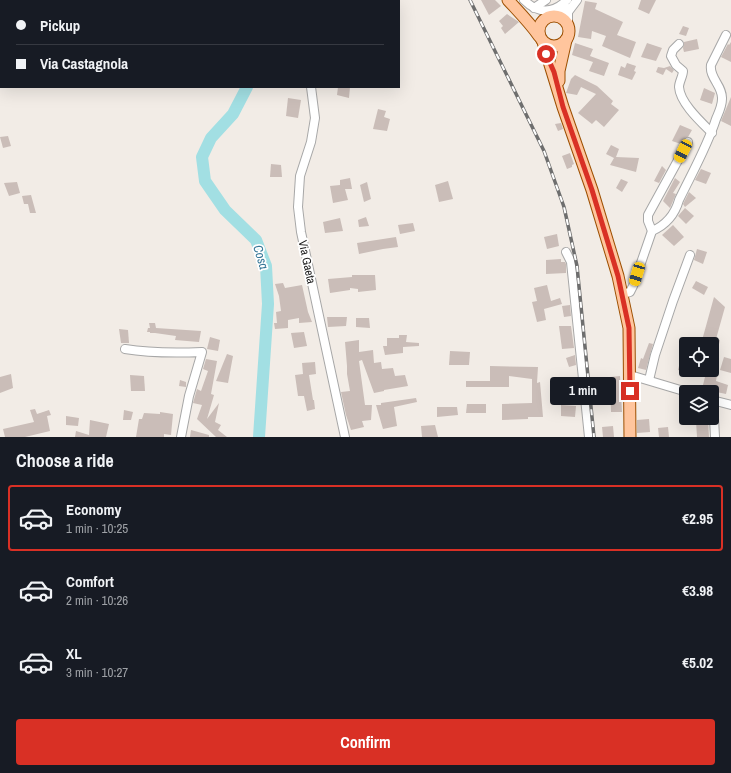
<!DOCTYPE html>
<meta charset="utf-8">
<style>
:root{--surface:#171b24;--page:#20242c;--text:#f1f3f6;--muted:#9ea1a6;--line:#363941;--accent:#d93025}
body{margin:0;font-family:"Archivo Narrow",sans-serif;background:var(--page);color:var(--text);height:100vh;display:flex;flex-direction:column;font-size:15px;white-space:nowrap}
*{box-sizing:border-box;margin:0}
p{font-size:13px;color:var(--muted)}
.icon{flex:none;width:22px;height:22px;fill:none;stroke:currentColor;stroke-width:2;stroke-linecap:round;stroke-linejoin:round}
.map{position:relative;height:437px;overflow:hidden}
.drawer{display:flex;flex-direction:column;background:var(--surface);flex:1}
.drawer>*{flex:none}
.top-card{position:absolute;left:0px;top:0px;width:400px;height:88px;box-shadow:0 4px 16px #0002;display:grid;align-content:center;height:88px;padding:0 16px;background:var(--surface)}
.tools{position:absolute;left:679px;top:337px;display:grid;gap:8px}
.tools a{display:grid;place-items:center;width:40px;height:40px;border-radius:4px;background:var(--surface);box-shadow:0 4px 16px #0002;font-size:20px}
.end{position:absolute;width:18px;height:18px;margin:-9px;border:5px solid #d93025;background:#fff;box-shadow:0 0 0 2px #fff}
.from{border-radius:50%}
.bubble{position:absolute;height:28px;border-radius:4px;background:var(--surface);box-shadow:0 4px 16px #0002;font-size:13px;font-weight:700;line-height:28px;text-align:center}
.car{position:absolute;width:12px;height:24px;margin:-12px -6px;border-radius:5px;box-shadow:0 0 3px 1px #0007;background:linear-gradient(#f5c518 24%,#345 0 40%,#f5c518 0 76%,#345 0 86%,#f5c518 0)}
.top-card b{display:flex;align-items:center;gap:14px;height:38px;font-size:15px}
.top-card b+b{border-top:1px solid var(--line)}
.top-card i{width:10px;height:10px;background:var(--text)}
ul{padding:0;list-style:none}
li{display:flex;align-items:center;gap:12px;height:66px;margin:0 8px 6px;padding:0 8px;border:2px solid transparent;border-radius:4px}
li div{flex:1}
li b{display:block;font-size:15px}
li em{font-style:normal;font-weight:700}
li.selected{border-color:var(--accent)}
li>.icon{width:36px;height:36px;stroke-width:1.5}
h2{padding:0 16px;font-size:18px;line-height:48px}
.primary-button{display:flex;gap:8px;margin-top:auto;padding:8px 16px}
.primary-button a{flex:1;height:46px;border-radius:4px;background:var(--accent);color:#fff;font-size:16px;font-weight:700;line-height:46px;text-align:center}
.map>svg:first-child{display:block}
.lines{fill:none;stroke-linecap:round;stroke-linejoin:round}
.river{stroke:#a2dfe3;stroke-width:12}
.building{fill:#cabdb8}
.minor-casing{stroke:#a7a7a7;stroke-width:10}
.major-casing{stroke:#9c4f00;stroke-width:13}
.minor{stroke:#fff;stroke-width:8}
.major{stroke:#ffc59d;stroke-width:11}
.rail-casing{stroke:#6e6e6e;stroke-width:3.5}
.rail{stroke:#fff;stroke-width:2;stroke-dasharray:6;stroke-linecap:butt}
.route{stroke:#d93025;stroke-width:5}
.labels{text-anchor:middle;dominant-baseline:central;stroke-width:3.5;stroke-linejoin:round;paint-order:stroke}
.street-label{font-size:12px;fill:#202020;stroke:#fff}
.water-label{font-size:13px;font-style:italic;fill:#387898;stroke:#fff}
</style>
<div class="map">
<svg width="731" height="437" viewBox="0 0 731 437">
<rect width="100%" height="100%" fill="#f2ece6"/>
<g class="lines">
<g class="river">
<path d="M43 0 45 1"/>
<path d="M203 0 204 1"/>
<path d="M141 1 143 0"/>
<path d="M247 87 233 114 211 138 202 157 205 181 225 210 256 240 266 266 268 304 259 437"/>
</g>
</g>
<g class="building">
<path d="M481 0H495L501 6 489 15Z"/>
<path d="M641 0H656L649 14 638 9Z"/>
<path d="M585 1 597 3 595 9 623 22 617 35 636 42 630 58 602 46 606 36 592 31 591 39 578 37Z"/>
<path d="M507 14 519 22 505 34 501 28 503 26 499 21Z"/>
<path d="M683 26 689 28 686 36 679 34Z"/>
<path d="M697 39 699 49 684 52 683 48 684 42Z"/>
<path d="M731 42V62L721 57 728 44 729 45Z"/>
<path d="M575 43 593 49 590 56 609 63 604 76 589 71 593 62 572 55Z"/>
<path d="M647 43 662 48 656 61 641 57Z"/>
<path d="M627 63 636 66 634 71 636 72 632 80 618 75 621 66 625 68Z"/>
<path d="M670 66 674 70 672 73 666 69 663 75 656 72 658 67 664 68Z"/>
<path d="M575 75 597 86 613 101 611 104 619 110 604 127 596 120 592 124 578 113 596 94 581 87 577 95 566 93 571 79Z"/>
<path d="M338 87H350L349 98 337 95Z"/>
<path d="M704 88 715 93 712 104 700 100Z"/>
<path d="M731 97V126L721 121Z"/>
<path d="M288 98 301 100 298 118 286 116Z"/>
<path d="M378 109 386 111 384 117 390 119 387 131 373 129Z"/>
<path d="M561 123 563 129 558 131 555 124Z"/>
<path d="M680 125 692 130 688 137 685 138 681 144 672 141Z"/>
<path d="M8 136 11 146 3 148 0 137Z"/>
<path d="M611 145 619 149 616 157 639 158 636 172 610 165 614 158 606 154Z"/>
<path d="M570 153 574 164 572 165V167L567 169 562 156Z"/>
<path d="M271 164 281 165 282 177H270Z"/>
<path d="M662 166 666 170 659 183 654 181Z"/>
<path d="M701 169 711 173 706 184 695 180Z"/>
<path d="M350 178 352 189H345L348 200 333 203 330 186 340 185V180Z"/>
<path d="M675 178 680 182 673 193 676 194 670 208 663 201Z"/>
<path d="M621 179 628 182 622 192 616 188Z"/>
<path d="M448 181 453 199 439 202 435 185Z"/>
<path d="M17 182 20 193 9 196 4 183Z"/>
<path d="M367 182 371 199 364 202 360 185Z"/>
<path d="M689 192 696 198 685 207 683 204Z"/>
<path d="M31 195 36 213H30L28 204H24L22 196Z"/>
<path d="M685 208 694 216 686 224 678 216Z"/>
<path d="M366 217 369 226 359 227 358 220Z"/>
<path d="M340 218 343 231 325 233 323 222Z"/>
<path d="M413 223 415 231 400 234 398 225Z"/>
<path d="M673 225 684 237 674 246 662 235Z"/>
<path d="M557 234 559 246 547 249 544 237Z"/>
<path d="M396 237 398 247 383 249 359 254 357 243Z"/>
<path d="M697 249 707 252 703 264 694 260Z"/>
<path d="M561 259V262H565L566 264V273L546 274V260Z"/>
<path d="M352 275H375L376 290 358 292V289L350 288V290L330 293 328 279 352 277Z"/>
<path d="M696 281 708 287 704 295 692 288Z"/>
<path d="M283 283 285 288 302 285 308 312 312 322 299 323V318L288 320V328L275 329 274 323H277L276 312 281 311 279 296 275 284Z"/>
<path d="M547 285 551 301 560 298 562 304 544 309 546 320 537 322 532 302 537 301 534 288Z"/>
<path d="M714 297 725 307 716 339 720 340 718 349 712 348V344H701Z"/>
<path d="M570 305 571 316 564 317 562 306Z"/>
<path d="M327 317H347L346 326 328 327Z"/>
<path d="M356 318H369L370 328 356 327Z"/>
<path d="M149 323H155L156 328 201 331 199 342 175 340 176 336 155 333H150V332H147L148 328H150Z"/>
<path d="M559 326H571L574 348 562 349Z"/>
<path d="M119 329 128 330 129 343H121Z"/>
<path d="M304 332 307 346 294 348 291 333Z"/>
<path d="M399 335H407L406 342 419 343V346L403 347V353L385 355 383 346H387V338H399Z"/>
<path d="M210 337 220 340 218 351 207 349Z"/>
<path d="M359 340V352L373 350 374 363 381 362 382 369 393 368 395 376 405 375 408 386 384 390V391L374 393 362 360 359 361 365 405H372L371 420 362 421 364 427 351 430 346 415 341 392 350 391 347 374V366L345 342Z"/>
<path d="M649 343 653 344 646 370 638 368 641 358 643 359Z"/>
<path d="M684 345 686 346V372L678 370Z"/>
<path d="M450 351 470 352 469 365H449Z"/>
<path d="M227 354 233 356 228 383 216 381Z"/>
<path d="M575 355 576 365 569 367 566 358Z"/>
<path d="M724 357 731 359V373L720 370Z"/>
<path d="M206 359 217 361 211 394 214 395 207 419 219 403 215 422 221 425 218 430 227 437H216L197 419 202 405 193 403 197 389 201 391 208 371 203 369Z"/>
<path d="M315 362 316 374 309 375 313 400H314L315 409 307 411 304 396H298L295 375 303 374 302 363Z"/>
<path d="M490 366 538 367 537 383 540 382 543 417H528V419L502 420V404L532 403V379L509 376V387H466V381H490Z"/>
<path d="M706 373 717 375 716 381 728 385 726 394 702 389Z"/>
<path d="M11 374 13 388 0 393V377Z"/>
<path d="M130 375 144 376 145 391H131Z"/>
<path d="M620 376 622 412H611L610 377Z"/>
<path d="M180 380 186 382V387L179 386Z"/>
<path d="M554 381H564L565 385 568 386 569 395 564 396 565 404H556L555 394H552L551 386 554 387Z"/>
<path d="M416 398 417 402 394 407 397 426 383 429 376 405H381V403Z"/>
<path d="M467 404H486V413H466Z"/>
<path d="M561 405 576 406 575 417 561 416Z"/>
<path d="M437 407H457L458 415 437 417Z"/>
<path d="M35 409 37 414 49 410 51 415 47 416 50 431 25 437H5L3 429 34 422 30 410Z"/>
<path d="M124 410 133 412 131 420H123Z"/>
<path d="M160 412 173 414 171 435 164 434V437H136L139 419H142L144 413 160 414Z"/>
<path d="M66 416 79 418 78 426 66 425Z"/>
<path d="M649 419 650 432 637 433V420Z"/>
<path d="M90 420 109 424 106 437H75L76 431 89 435Z"/>
<path d="M708 420 709 437H697L696 421Z"/>
<path d="M435 425 438 437H422L421 426Z"/>
<path d="M613 426 614 437H603L602 427Z"/>
<path d="M668 427 669 437H659L658 428Z"/>
<path d="M191 430 209 435V437H190Z"/>
</g>
<g class="lines">
<g class="minor-casing">
<g id="minor">
<path d="M524 0C538 14 553 14 567 0"/>
<path d="M314 1V0"/>
<path d="M534 8 546 0"/>
<path d="M554 16 567 8"/>
<path d="M568 26V12L577 0"/>
<path d="M679 44 673 50 671 56 676 65 683 71C683 76 679 82 679 87 680 103 701 122 712 133"/>
<path d="M311 87 315 118 311 142 300 176 298 207 301 232 345 437"/>
<path d="M652 231 648 221V215L688 142"/>
<path d="M566 252 571 262 589 437"/>
<path d="M622 294 630 292 633 286 652 231C666 225 675 214 679 200 692 173 707 147 716 119 719 112 722 106 722 99 723 86 709 78 711 65L726 35"/>
<path d="M125 349C149 353 177 353 202 352L189 396 181 437"/>
<path d="M630 375 687 392"/>
<path d="M649 380 655 355 673 301 690 255"/>
<path d="M712 400 731 405"/>
<path d="M713 400 715 437"/>
</g>
</g>
<g class="major-casing">
<g id="major">
<path d="M508 0C519 12 530 23 539 36"/>
<circle cx="554" cy="31" r="15"/>
<path d="M543 42 563 107 592 190 618 276 629 328 630 437"/>
<path d="M559 81V71L566 40"/>
</g>
</g>
<use href="#minor" class="minor"/>
<use href="#major" class="major"/>
<g class="rail-casing">
<path id="rail" d="M470 0 544 151 564 207 577 266 594 437"/>
</g>
<use href="#rail" class="rail"/>
</g>
<g class="lines">
<path class="route" d="M546 54 554 72 563 107 592 190 618 276 629 328 630 391"/>
</g>
<g class="labels">
<g class="street-label">
<text transform="translate(307 262) rotate(78)">Via Gaeta</text>
</g>
<g class="water-label">
<text transform="translate(261 257) rotate(73)">Cosa</text>
</g>
</g>
</svg>
<div class="tools">
<a><svg class="icon" aria-label="locate" viewBox="0 0 24 24"><circle cx="12" cy="12" r="6"/><path d="M12 2v4M12 18v4M2 12h4M18 12h4"/></svg></a>
<a><svg class="icon" aria-label="layers" viewBox="0 0 24 24"><path d="M12 4l9 5-9 5-9-5zM3 14l9 5 9-5"/></svg></a>
</div>
<i class="end from" style="left:546px;top:54px"></i>
<i class="end" style="left:630px;top:391px"></i>
<div class="bubble" style="left:550px;top:377px;width:66px">1 min</div>
<i class="car" style="left:683px;top:151px;rotate:207deg"></i>
<i class="car" style="left:637px;top:274px;rotate:197deg"></i>
<div class="top-card">
<b><i class="from"></i>Pickup</b>
<b><i></i>Via Castagnola</b>
</div>
</div>
<section class="drawer">
<h2>Choose a ride</h2>
<ul>
<li class="selected"><svg class="icon" aria-label="car" viewBox="0 0 24 24"><path d="M5 17H2v-5l4-1 3-4h7l3 4 3 1v5h-3M9 17h6M6 11h13"/><circle cx="7" cy="17" r="2"/><circle cx="17" cy="17" r="2"/></svg><div><b>Economy</b><p>1 min · 10:25</p></div><em>€2.95</em></li>
<li><svg class="icon" aria-label="car" viewBox="0 0 24 24"><path d="M5 17H2v-5l4-1 3-4h7l3 4 3 1v5h-3M9 17h6M6 11h13"/><circle cx="7" cy="17" r="2"/><circle cx="17" cy="17" r="2"/></svg><div><b>Comfort</b><p>2 min · 10:26</p></div><em>€3.98</em></li>
<li><svg class="icon" aria-label="car" viewBox="0 0 24 24"><path d="M5 17H2v-5l4-1 3-4h7l3 4 3 1v5h-3M9 17h6M6 11h13"/><circle cx="7" cy="17" r="2"/><circle cx="17" cy="17" r="2"/></svg><div><b>XL</b><p>3 min · 10:27</p></div><em>€5.02</em></li>
</ul>
<div class="primary-button"><a>Confirm</a></div>
</section>
